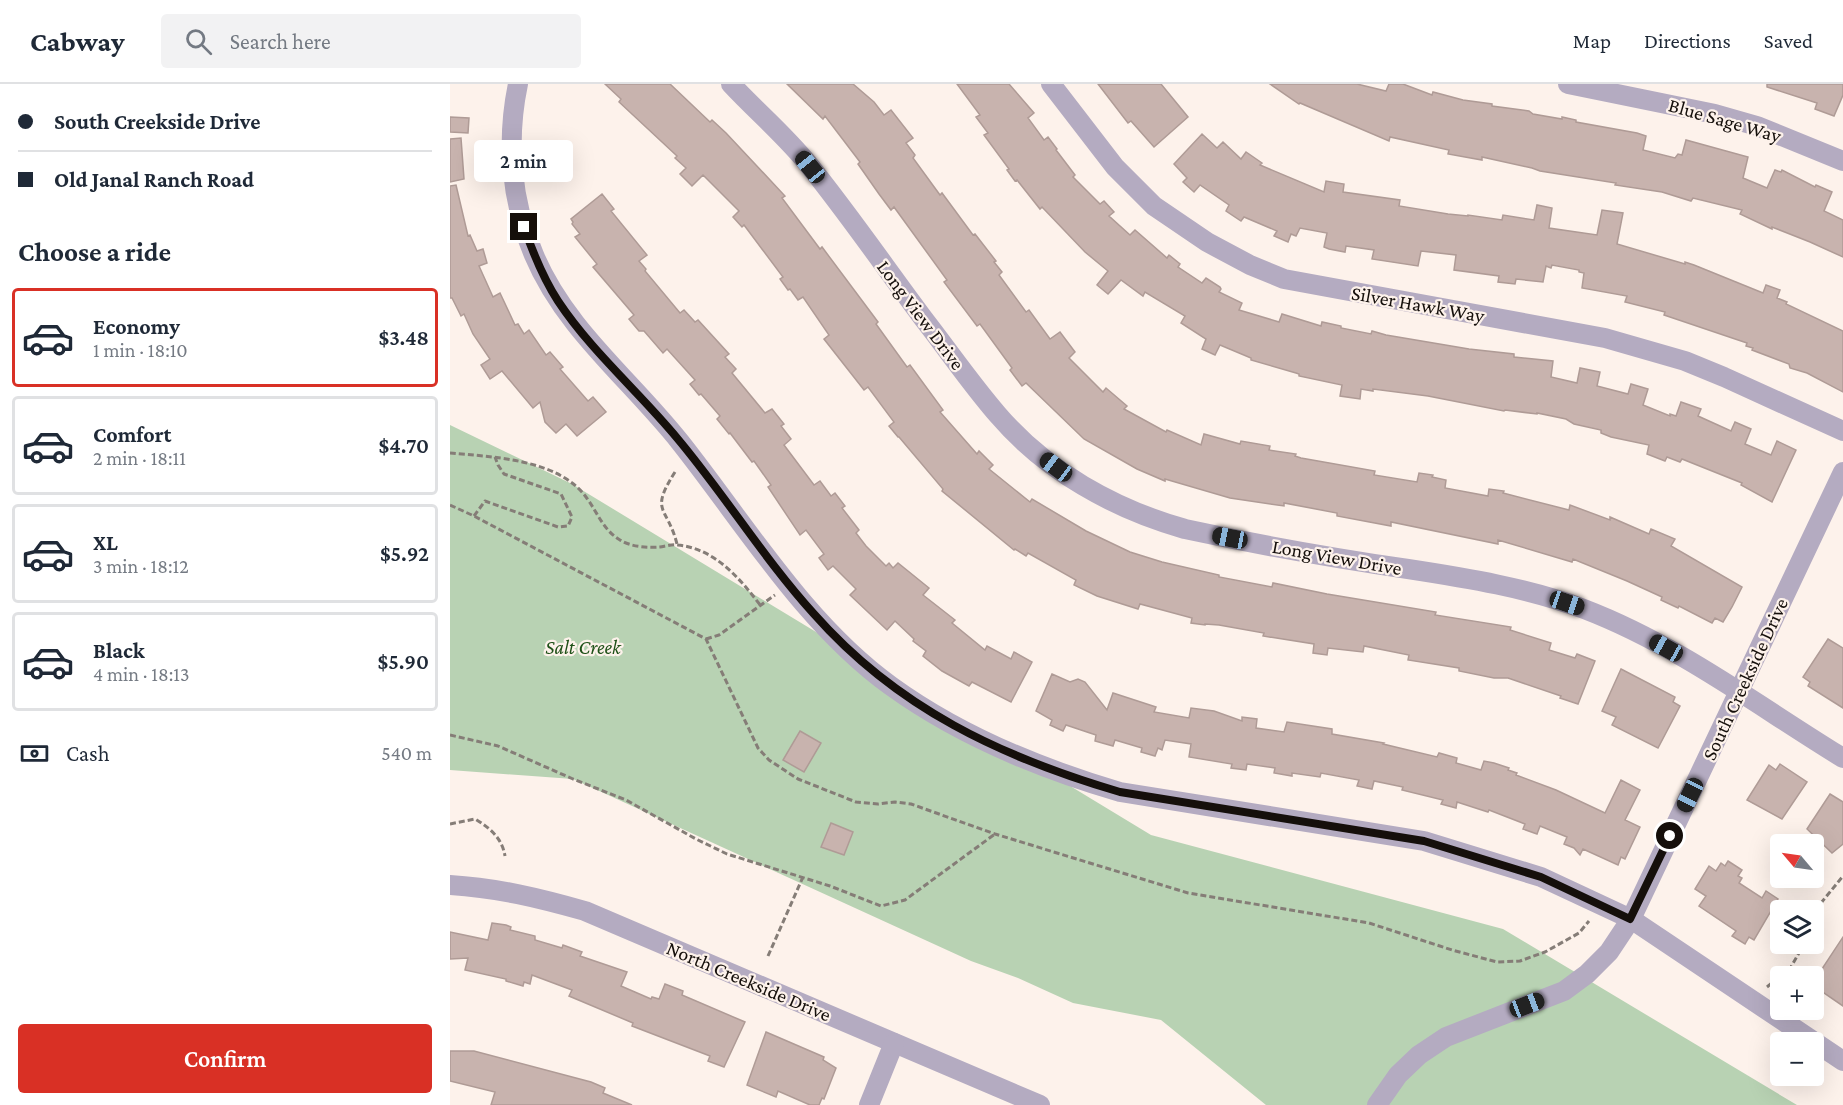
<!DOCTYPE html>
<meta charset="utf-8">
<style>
:root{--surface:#fff;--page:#f2f2f3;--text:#1f2937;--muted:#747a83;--line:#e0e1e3;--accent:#d93025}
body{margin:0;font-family:"Crimson Pro",serif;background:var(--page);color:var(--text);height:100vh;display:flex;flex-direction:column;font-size:22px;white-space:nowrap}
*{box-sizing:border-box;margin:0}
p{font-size:20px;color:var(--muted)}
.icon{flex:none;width:33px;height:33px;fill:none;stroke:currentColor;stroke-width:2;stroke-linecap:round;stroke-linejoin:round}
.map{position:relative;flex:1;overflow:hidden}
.panel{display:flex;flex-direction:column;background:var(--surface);width:450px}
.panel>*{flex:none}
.banner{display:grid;align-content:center;height:132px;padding:0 18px;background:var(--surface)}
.needle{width:39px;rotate:299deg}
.buttons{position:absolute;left:1320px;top:750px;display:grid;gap:12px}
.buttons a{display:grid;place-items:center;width:54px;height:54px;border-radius:6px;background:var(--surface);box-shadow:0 6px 24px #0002;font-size:30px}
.end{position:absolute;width:27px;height:27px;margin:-14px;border:8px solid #150f0b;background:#fff;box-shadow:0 0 0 3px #fff}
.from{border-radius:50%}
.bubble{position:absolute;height:42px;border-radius:6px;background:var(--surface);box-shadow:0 6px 24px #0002;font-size:20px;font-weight:600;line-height:42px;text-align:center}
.car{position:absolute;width:18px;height:36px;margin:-18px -9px;border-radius:8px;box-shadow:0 0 4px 2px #0007;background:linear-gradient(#222 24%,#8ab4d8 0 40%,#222 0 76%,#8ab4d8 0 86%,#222 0)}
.banner b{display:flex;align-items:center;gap:21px;height:57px;font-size:22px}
.banner b+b{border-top:2px solid var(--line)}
.banner i{width:15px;height:15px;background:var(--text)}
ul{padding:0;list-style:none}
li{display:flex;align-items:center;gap:18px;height:99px;margin:0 12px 9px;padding:0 6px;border:3px solid var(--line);border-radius:6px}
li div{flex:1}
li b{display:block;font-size:22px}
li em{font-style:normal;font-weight:600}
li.on{border-color:var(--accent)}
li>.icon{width:54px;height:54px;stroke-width:1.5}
h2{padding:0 18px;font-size:27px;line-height:72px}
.pay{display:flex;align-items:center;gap:15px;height:66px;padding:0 18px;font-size:22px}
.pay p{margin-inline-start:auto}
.primary-button{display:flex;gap:12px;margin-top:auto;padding:12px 18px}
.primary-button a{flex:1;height:69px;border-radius:6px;background:var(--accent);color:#fff;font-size:24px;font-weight:600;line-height:69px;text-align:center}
header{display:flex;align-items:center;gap:36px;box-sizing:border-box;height:84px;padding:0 30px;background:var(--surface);border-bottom:2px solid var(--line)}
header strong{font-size:28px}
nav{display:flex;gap:33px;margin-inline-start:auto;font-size:21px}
.search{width:420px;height:54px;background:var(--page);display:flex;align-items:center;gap:15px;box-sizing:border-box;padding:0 21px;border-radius:6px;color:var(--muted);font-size:22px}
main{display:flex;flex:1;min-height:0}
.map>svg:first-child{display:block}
.green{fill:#b8d2b3}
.building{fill:#c8b3ae;stroke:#af9b96;stroke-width:1.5}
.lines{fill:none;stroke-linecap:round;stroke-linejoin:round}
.path{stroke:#857d77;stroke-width:3;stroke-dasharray:6 3;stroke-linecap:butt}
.minor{stroke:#b4abc1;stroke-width:20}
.route{stroke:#150f0b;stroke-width:8}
.labels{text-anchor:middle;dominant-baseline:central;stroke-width:4.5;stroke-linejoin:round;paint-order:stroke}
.street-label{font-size:20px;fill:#150f0b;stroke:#fdf2eb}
.park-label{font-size:20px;font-style:italic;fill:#1f5118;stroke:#fdf2eb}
</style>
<header>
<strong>Cabway</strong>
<div class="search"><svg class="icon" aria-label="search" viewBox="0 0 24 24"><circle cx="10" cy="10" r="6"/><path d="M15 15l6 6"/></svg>Search here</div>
<nav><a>Map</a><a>Directions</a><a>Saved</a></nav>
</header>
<main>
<section class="panel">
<div class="banner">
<b><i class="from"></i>South Creekside Drive</b>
<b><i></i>Old Janal Ranch Road</b>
</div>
<h2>Choose a ride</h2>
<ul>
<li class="on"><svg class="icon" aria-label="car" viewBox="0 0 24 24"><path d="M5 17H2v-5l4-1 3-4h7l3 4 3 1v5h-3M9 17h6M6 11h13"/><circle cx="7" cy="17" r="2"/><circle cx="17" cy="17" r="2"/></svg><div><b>Economy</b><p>1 min · 18:10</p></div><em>$3.48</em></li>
<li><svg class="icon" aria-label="car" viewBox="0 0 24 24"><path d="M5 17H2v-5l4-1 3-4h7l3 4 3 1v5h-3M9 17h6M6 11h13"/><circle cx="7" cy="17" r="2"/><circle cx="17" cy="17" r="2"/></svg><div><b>Comfort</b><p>2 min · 18:11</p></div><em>$4.70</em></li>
<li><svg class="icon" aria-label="car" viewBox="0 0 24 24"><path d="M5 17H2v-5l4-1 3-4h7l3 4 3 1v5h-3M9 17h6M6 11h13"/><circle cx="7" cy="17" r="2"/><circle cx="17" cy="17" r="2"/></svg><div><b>XL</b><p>3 min · 18:12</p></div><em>$5.92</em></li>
<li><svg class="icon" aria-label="car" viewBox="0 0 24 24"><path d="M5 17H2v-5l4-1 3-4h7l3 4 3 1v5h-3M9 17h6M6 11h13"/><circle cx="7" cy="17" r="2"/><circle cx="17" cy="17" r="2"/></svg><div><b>Black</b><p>4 min · 18:13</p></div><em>$5.90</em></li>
</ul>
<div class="pay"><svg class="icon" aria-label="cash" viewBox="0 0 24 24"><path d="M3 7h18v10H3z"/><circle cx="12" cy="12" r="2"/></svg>Cash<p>540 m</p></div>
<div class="primary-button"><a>Confirm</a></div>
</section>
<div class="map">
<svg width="1393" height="1021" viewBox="0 0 1393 1021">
<rect width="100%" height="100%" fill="#fdf2eb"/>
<path class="green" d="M0 341 122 400 701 751 1053 845 1347 1021H816L711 936 623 919 568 894 521 877 123 695 0 686Z"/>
<g class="building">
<path d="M155 0H220L260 38 262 36 276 49 335 112 332 114 370 165 372 163 428 238 426 240 457 283 460 281 493 326 490 328 527 370 529 367 543 381 539 385 580 418 582 415 636 447 680 468 712 478 769 491V493L822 503 823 499 877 510 986 528 985 531 1061 543 1060 546 1101 559 1099 566 1125 574 1127 570 1145 577 1128 620 1110 614 1111 612 1058 594H1044L1009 587V584L958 576 959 571 914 562 913 568 878 564 877 571 863 569 864 560 813 552 814 549 769 541 755 540V541L741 539 742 534 690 520 688 525 647 512 624 501 626 496 578 469 576 472 565 465 564 466 492 407 493 405 449 353H448L439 342 444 338 418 303 414 306 374 255 379 251 353 213 348 216 340 205 338 206 330 195 333 193 294 141 292 143 283 133 289 127 253 91 242 102 230 90 236 84 225 74 227 72 169 18 171 15Z"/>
<path d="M337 0H403L424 18 434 31 441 26 463 54 456 59 465 71 463 74 490 111 492 109 523 151 525 150 546 177 544 178 552 188 549 191 576 228 579 226 600 255 610 248 625 268 619 274 653 308 656 304 677 322 674 325 716 348 717 346 751 361 754 350 790 360 791 357 820 362 819 366 846 370 845 372 851 374 925 387 924 391 967 398 969 389 983 391 982 393 996 396 995 404 1038 412 1039 405 1054 407 1053 409 1119 426 1120 421 1160 436V433L1199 450 1201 445 1225 455 1221 462 1292 503 1282 523 1273 538 1265 534 1262 539 1229 522 1228 524 1211 516 1212 513 1177 497 1123 475 1122 478 1048 456V460L941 438V442L887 432V429L834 419V422L780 414 715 395V397L687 385 634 355 576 299 572 302 560 286 562 284 530 240 527 242 494 198 497 196 444 123 441 126 429 110 408 80 410 78 375 32 373 35Z"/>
<path d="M507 0H559L584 29 578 34 594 56 598 53 607 65 606 66 625 91 623 93 650 120 654 117 664 128 659 132 680 151 685 146 717 174 719 171 730 180 728 183 752 199 756 194 770 203 771 205 769 208 792 219 789 226 829 238 832 230 871 242 872 238 891 242V244L921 250 922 247 936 251 1019 265 1064 270V273L1103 277 1101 293 1127 299 1130 284 1150 288 1147 302 1178 310 1181 300 1198 305 1193 321 1220 332V330L1226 332 1231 318 1251 325 1248 332 1281 347 1285 338 1301 345 1295 360 1321 371 1327 357 1346 366 1322 418 1291 401 1292 399 1232 375 1230 378 1217 373 1215 377 1197 370 1199 361 1161 353 1151 349V346L1124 340 1116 335 1087 329V330L1055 326 1054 327 978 312 923 305V307L911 305 910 315 890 312 892 301 849 292V290L846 289 801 276V274L770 261 765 271 752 265 756 255 731 239 735 232 695 208 693 212 671 196 658 210 647 201 658 187 635 168 592 123 590 125 567 96 565 97 557 86 559 85 534 51 538 49 526 33 530 31Z"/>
<path d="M648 0H711L738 33 704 63 681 37 678 39Z"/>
<path d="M820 0H907L936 7 939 0H953L982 11 983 8 1013 16 1042 20V22L1079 27 1083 30 1112 35V33L1126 36V38L1187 49 1196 52 1193 66 1225 74 1228 70 1232 71 1236 56 1298 73 1293 94 1317 104 1325 86 1331 88 1332 86 1365 103 1366 101 1382 108 1374 127 1393 136V173L1360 158 1322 143V145L1290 130 1292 126 1243 114 1241 117 1212 108 1165 101 1166 99 1090 87 1082 84 1032 73V76L998 70 999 66 940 53 939 57 850 19 849 20Z"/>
<path d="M1317 0H1393V11L1384 32 1365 25 1367 19 1317 3Z"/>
<path d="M0 33 19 34 18 49 0 48Z"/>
<path d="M752 50 767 64 773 58 791 75 796 68 812 79 810 81 874 108 876 97 894 100 893 108 950 116 949 122 998 130 1018 132V131L1052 136 1053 131 1084 136 1087 121 1102 124 1099 144 1147 151 1152 126 1173 129 1167 160 1235 180V178L1244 181 1313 209 1316 201 1330 206 1327 214 1337 218 1336 220 1393 247V308L1357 289 1340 284 1339 280 1302 266 1303 264 1296 262 1297 259 1214 231 1215 228 1175 218 1177 212 1132 204 1134 189 1129 188V186L1102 181 1101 184 1096 182 1093 198 1066 195 1065 200 1048 198 1049 192 1004 186 1006 171 971 167 968 182 922 175 924 166 896 162 895 168 879 165 874 163 877 149 850 144 846 152 841 150 838 158 824 152 827 147 794 133 791 137 776 127 779 121 750 101 744 108 733 98 737 94 724 80Z"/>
<path d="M11 54 14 95 0 98V55Z"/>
<path d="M6 101 18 152 20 151 27 167 33 165 37 179 29 182 43 213 50 209 65 241 68 240 74 250 79 246 96 271 100 268 113 283 110 285 138 317 143 313 156 328 127 352 116 340 106 349 95 338 90 318 83 324 52 287 40 295 31 281 40 275 23 250 14 230 11 232 2 214H0V102Z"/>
<path d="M152 110 164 125 161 127 197 171 189 177 196 185 195 187 230 229 234 226 245 238 248 236 279 270 275 273 286 285 282 289 315 329 322 325 334 340 331 342 341 355 334 361 364 401 370 397 381 412 385 409 395 422 392 424 409 446 406 449 416 462 436 482 439 479 443 484 448 479 479 504 473 511 505 536 502 539 535 566 537 562 561 575 564 568 582 578 561 618 522 598 519 602 492 587 473 572 476 567 463 557 464 555 445 537 437 546 400 511 406 505 383 482 378 486 369 474 374 470 356 446 350 451 318 403 321 401 304 377 302 378 280 349 279 350 267 335 270 332 251 310 249 311 240 300 245 296 217 265 213 269 194 247H189L179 235 184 231 143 183 147 180 125 153 130 150 122 140 123 138 121 135Z"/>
<path d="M1378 555 1393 564V624L1358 602 1360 598 1353 593Z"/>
<path d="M1171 585 1225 613 1223 618 1230 622 1208 664 1162 641 1166 633 1152 627Z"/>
<path d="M602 590 620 598 628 595 635 598 657 626 663 609 706 623 704 628 739 634 741 624 764 627 792 637V633L807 635 806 644 834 648 837 638 882 645V650L934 659 933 660 987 673 989 669 1007 674 1006 679 1031 686 1034 677 1044 679 1059 684 1058 686 1067 689 1066 691 1106 706 1155 729 1171 696 1190 706 1175 736 1190 743 1175 775 1171 773 1168 781 1133 765 1130 771 1124 764 1114 760 1117 753 1090 742 1087 750 1073 745 1075 740 1039 726 1038 728 1007 718 1006 724 991 720 993 716 952 706 953 703 924 697 922 705 907 702 909 696 871 689 870 693 842 689V692L824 689 825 684 797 680 796 686 781 684 782 680 739 673 741 660 715 656 712 666 708 664 705 672 691 668 692 664 665 656 663 662 645 657 646 651 616 641 613 647 600 641 602 636 586 627Z"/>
<path d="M350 647 371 659 354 688 333 676Z"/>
<path d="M1330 680 1357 698 1332 735 1297 716 1319 681 1326 686Z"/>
<path d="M1380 710 1393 718V760L1382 769 1357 745Z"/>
<path d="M381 739 403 748 394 771 371 763Z"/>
<path d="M1278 777 1292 786 1288 792 1292 794 1289 799 1312 814 1316 807 1328 815 1304 856 1299 853 1295 860 1282 852 1286 847 1249 822 1256 812 1245 805 1259 782 1266 787 1271 779 1275 782Z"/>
<path d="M42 839 56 841 61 843 60 846 85 852V856L112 864 113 861 132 868 130 872 177 888 171 902 201 915 202 913 209 915 215 900 233 907 232 911 295 938 274 983 258 977 260 972 182 942 183 939 119 912 122 906 82 891 80 900 74 898 73 902 56 897V895L15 886 18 874 0 875V848L38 856Z"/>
<path d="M1393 853V922L1364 902V897Z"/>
<path d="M316 948 374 973 373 976 386 984 374 1015 372 1014 369 1021H360L328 1007 326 1013 297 1001Z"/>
<path d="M0 967H24L141 998 155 1004 153 1009 182 1021H41L45 1008 0 997Z"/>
</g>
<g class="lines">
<g class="path">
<path d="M0 369C43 373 108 375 136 413 148 429 153 446 170 456 181 463 198 464 210 463 216 462 223 460 228 461 266 465 290 495 311 522"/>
<path d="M225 388C199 429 217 421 227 460"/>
<path d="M0 421 24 432 256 555 308 664 319 676 348 695 406 718 428 720 445 718 461 720 545 750 738 809 919 839 1002 866 1047 878 1070 877 1095 868 1129 849 1139 837"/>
<path d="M24 432 35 417 108 443 118 442 122 433 111 410 54 390 48 381 45 373"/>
<path d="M256 555 269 551 325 511"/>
<path d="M0 651 48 662 123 695 176 716 246 755 277 770 380 802 431 822 455 816 545 750"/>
<path d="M0 740 25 735C40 744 52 754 55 772"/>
<path d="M1364 836 1371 819 1393 792"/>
<path d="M318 872 353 793"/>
<path d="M1317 903 1341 883 1354 860"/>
</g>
<g class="minor">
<path d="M68 0C56 57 61 117 84 171 115 245 181 296 230 358 295 440 355 540 441 602 510 652 588 684 670 708L974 757 1091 793 1181 835 1393 977"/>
<path d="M281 0C307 28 335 51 359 81 400 132 437 186 476 238 500 269 522 301 548 331 596 387 664 425 735 445 809 461 883 474 958 485 1017 494 1078 504 1134 525 1228 561 1308 622 1393 674"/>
<path d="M601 0 665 83 704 122 757 158 800 181 834 195 1155 254 1235 277 1274 293 1393 347"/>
<path d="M1118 0 1265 30 1307 42 1393 77"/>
<path d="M0 801C48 804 89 814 135 827L590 1021"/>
<path d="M419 1021 444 959"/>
<path d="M927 1021 948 991 969 971 996 953 1114 907 1137 890 1159 868 1181 835 1393 388"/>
</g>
</g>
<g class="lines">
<path class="route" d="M74 143C83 169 93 194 108 217 141 267 189 308 227 354 275 411 314 475 364 530 447 624 551 673 670 708L974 757 1091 793 1180 835 1220 752"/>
</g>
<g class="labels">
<g class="street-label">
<text transform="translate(1275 36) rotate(16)">Blue Sage Way</text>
<text transform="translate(968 220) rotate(10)">Silver Hawk Way</text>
<text transform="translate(471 231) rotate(53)">Long View Drive</text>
<text transform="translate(887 473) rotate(10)">Long View Drive</text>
<text transform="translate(1295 595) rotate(-65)">South Creekside Drive</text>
<text transform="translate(299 897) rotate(23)">North Creekside Drive</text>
</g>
<g class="park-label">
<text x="133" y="563">Salt Creek</text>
</g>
</g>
</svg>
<div class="buttons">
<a><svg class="needle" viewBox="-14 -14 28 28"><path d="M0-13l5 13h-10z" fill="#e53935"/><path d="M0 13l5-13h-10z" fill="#747a83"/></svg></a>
<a><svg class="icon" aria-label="layers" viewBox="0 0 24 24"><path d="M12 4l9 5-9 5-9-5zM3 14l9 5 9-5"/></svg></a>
<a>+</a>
<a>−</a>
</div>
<i class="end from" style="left:1220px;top:752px"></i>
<i class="end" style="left:74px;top:143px"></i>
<div class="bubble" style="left:24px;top:56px;width:99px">2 min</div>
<i class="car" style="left:360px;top:83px;rotate:321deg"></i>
<i class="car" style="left:606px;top:383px;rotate:307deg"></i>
<i class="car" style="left:780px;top:454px;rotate:281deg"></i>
<i class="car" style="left:1117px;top:519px;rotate:109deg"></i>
<i class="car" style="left:1216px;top:564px;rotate:299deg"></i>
<i class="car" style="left:1240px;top:711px;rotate:206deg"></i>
<i class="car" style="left:1077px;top:921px;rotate:69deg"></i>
</div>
</main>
